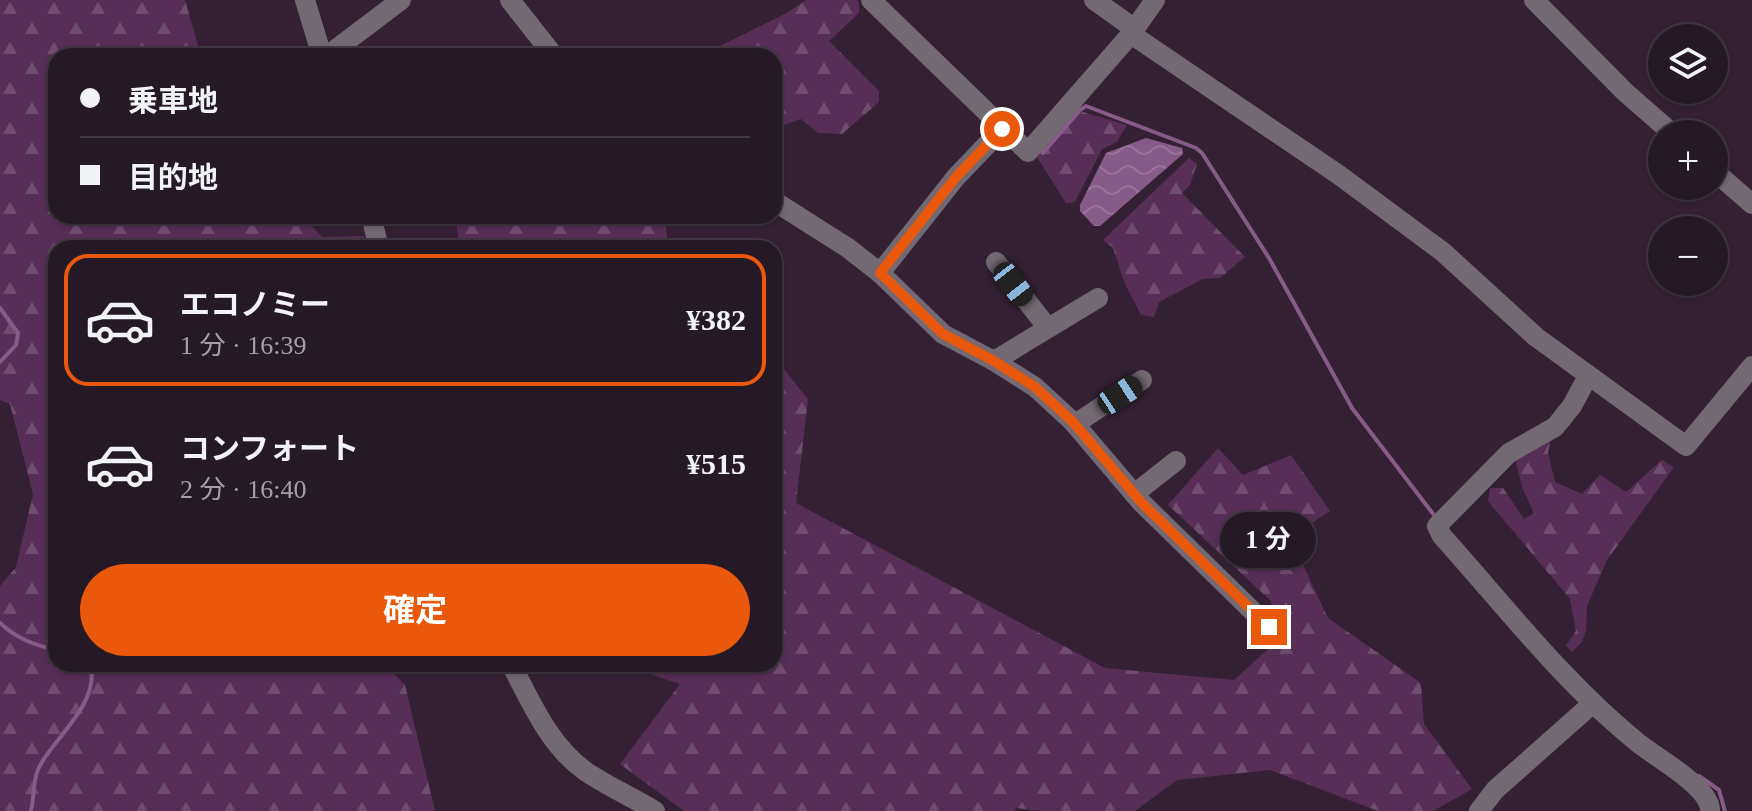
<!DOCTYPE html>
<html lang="ja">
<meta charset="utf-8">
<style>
:root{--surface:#261926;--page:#2e222e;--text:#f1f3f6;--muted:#a4a0a7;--line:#423843;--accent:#ea580c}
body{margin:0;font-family:"Times New Roman","Noto Sans JP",serif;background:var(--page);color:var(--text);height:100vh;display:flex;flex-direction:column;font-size:30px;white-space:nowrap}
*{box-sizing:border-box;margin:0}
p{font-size:26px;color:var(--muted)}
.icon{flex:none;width:44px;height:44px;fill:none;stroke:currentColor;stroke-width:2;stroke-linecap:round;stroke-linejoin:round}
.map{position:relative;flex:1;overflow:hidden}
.sheet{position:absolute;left:48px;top:240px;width:734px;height:432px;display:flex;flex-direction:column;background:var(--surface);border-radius:24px;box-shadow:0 2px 6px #0004,0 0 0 2px var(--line)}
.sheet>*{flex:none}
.hud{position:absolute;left:48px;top:48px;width:734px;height:176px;border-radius:24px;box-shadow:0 2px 6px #0004,0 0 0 2px var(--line);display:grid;align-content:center;height:176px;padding:0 32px;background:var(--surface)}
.buttons{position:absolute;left:1648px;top:24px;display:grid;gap:16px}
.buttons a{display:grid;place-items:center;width:80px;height:80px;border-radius:50%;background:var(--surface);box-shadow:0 2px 6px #0004,0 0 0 2px var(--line);font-size:40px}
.end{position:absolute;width:36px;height:36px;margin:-18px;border:10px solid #ea580c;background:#fff;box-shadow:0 0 0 4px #fff}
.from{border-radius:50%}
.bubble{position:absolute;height:56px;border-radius:28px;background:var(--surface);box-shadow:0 2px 6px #0004,0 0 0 2px var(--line);font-size:26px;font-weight:700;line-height:56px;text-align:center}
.car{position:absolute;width:24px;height:48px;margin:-24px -12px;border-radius:10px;box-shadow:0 0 6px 2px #0007;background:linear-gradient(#222 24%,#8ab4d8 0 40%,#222 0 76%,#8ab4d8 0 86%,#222 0)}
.hud b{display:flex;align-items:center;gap:28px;height:76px;font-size:30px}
.hud b+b{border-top:2px solid var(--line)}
.hud i{width:20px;height:20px;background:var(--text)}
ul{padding:14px 0 0;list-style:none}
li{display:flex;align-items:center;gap:24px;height:132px;margin:0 16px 12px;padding:0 16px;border:4px solid transparent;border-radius:24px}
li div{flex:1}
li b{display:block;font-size:30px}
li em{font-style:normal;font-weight:700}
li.selected{border-color:var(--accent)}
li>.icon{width:72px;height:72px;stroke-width:1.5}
.cta{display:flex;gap:16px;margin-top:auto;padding:16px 32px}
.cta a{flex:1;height:92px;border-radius:48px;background:var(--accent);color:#fff;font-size:32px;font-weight:700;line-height:92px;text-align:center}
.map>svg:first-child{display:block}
.forest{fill:url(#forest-firs)}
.water{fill:url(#water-waves)}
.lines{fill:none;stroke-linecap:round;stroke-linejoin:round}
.stream{stroke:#875b87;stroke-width:4}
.minor{stroke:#726972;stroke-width:20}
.route{stroke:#ea580c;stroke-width:10}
</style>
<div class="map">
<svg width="1752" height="811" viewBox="0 0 1752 811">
<defs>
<pattern id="forest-firs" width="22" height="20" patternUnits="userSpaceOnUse" patternTransform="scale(2)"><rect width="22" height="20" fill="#562e56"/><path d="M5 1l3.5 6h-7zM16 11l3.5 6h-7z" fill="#6f4d6f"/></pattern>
<pattern id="water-waves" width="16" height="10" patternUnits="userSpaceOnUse" patternTransform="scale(2)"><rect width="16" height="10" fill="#875b87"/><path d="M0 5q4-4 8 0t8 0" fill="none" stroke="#997399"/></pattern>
</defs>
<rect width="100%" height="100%" fill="#332133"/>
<g class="forest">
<path d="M0 0H185L201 56H56V216H302L322 237 364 236 365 248H56V664H384L405 685 435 811H0V586L16 567 33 494 10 404 0 400Z"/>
<path d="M806 0H857L859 3V13L829 41 879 91V102L842 134 818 133 801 119 778 127 774 126V56H708L710 51 785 14Z"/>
<path d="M1073 109 1127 125 1117 142 1102 149 1075 202 1066 203 1035 154Z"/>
<path d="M1189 158 1197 164 1190 185 1182 193 1245 257 1220 278 1203 279 1159 302 1154 317 1141 315 1125 284 1113 248 1103 240Z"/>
<path d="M455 216H665L668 248H460Z"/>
<path d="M774 357 808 399 796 503 1105 668 1234 680 1278 640 1271 601 1168 505 1218 448 1243 475 1291 455 1330 511 1290 537 1328 618 1421 683 1424 724 1472 789 1433 811H1378L1270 770 1177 780 1135 811H1042L1016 808 1014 811H684L620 764 680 684 620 664H774Z"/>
<path d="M1551 437 1548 453 1555 482 1582 494 1600 475 1626 492 1662 460 1674 467 1607 560 1587 606 1586 631 1582 642 1572 652 1566 645 1576 631 1570 599 1488 501 1490 488H1503L1524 519 1534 513 1522 487 1515 459Z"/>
</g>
<path class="water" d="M1146 138 1182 148 1183 154 1100 226H1094L1080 211V205L1106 153Z"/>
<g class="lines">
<g class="stream">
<path d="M1043 153 1080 110 1086 106 1196 148 1202 153 1269 258 1352 408 1437 519"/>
<path d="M0 308 18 333 16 345 0 362"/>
<path d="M0 623C16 638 34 645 56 650"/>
<path d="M1699 776 1719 790 1725 811"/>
<path d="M31 811C35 794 32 777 42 762 58 735 101 700 90 664"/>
</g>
<g class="minor">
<path d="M305 0 322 56"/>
<path d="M510 0 554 56"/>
<path d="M871 0 1028 152 1131 34 1155 0"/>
<path d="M1094 0 1135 29"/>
<path d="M1534 0 1625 92 1673 134"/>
<path d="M1131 34 1339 175 1443 252 1536 337 1686 446 1752 366"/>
<path d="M327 56 401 0"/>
<path d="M1714 171 1752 204"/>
<path d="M774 201 848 248 880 273 956 177 1002 129"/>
<path d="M371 216 379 248"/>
<path d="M996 262 1048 328"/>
<path d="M880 273 943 334 994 361 1098 298"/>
<path d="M994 361 1035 387 1073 422 1141 502 1269 627"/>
<path d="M1588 376 1572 406 1555 427 1509 453 1437 526 1442 536C1505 606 1564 683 1637 742 1655 757 1711 787 1710 811"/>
<path d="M1075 424 1142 380"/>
<path d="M1134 494 1176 461"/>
<path d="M511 664C531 702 549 745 585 771 607 786 632 797 655 811"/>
<path d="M1479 811 1495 790 1592 704"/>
</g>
</g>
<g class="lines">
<path class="route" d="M1002 129 956 177 880 273 943 334 994 361 1035 387 1073 422 1141 502 1269 627"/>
</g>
</svg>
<div class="buttons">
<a><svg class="icon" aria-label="layers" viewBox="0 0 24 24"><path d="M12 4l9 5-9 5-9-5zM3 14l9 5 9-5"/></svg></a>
<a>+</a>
<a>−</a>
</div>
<i class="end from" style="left:1002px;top:129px"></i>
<i class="end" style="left:1269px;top:627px"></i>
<div class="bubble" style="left:1220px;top:512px;width:96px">1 分</div>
<i class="car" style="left:1013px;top:284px;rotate:142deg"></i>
<i class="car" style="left:1120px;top:395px;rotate:57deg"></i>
<div class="hud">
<b><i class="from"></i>乗車地</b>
<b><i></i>目的地</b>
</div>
<section class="sheet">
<ul>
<li class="selected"><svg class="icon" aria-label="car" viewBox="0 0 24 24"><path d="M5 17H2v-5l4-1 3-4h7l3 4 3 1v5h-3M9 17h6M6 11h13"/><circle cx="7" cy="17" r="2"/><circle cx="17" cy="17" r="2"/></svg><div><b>エコノミー</b><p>1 分 · 16:39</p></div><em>¥382</em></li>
<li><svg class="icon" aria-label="car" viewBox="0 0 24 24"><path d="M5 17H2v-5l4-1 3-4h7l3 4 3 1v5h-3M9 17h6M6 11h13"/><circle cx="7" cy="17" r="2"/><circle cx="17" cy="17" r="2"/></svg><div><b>コンフォート</b><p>2 分 · 16:40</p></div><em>¥515</em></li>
</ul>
<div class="cta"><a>確定</a></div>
</section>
</div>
